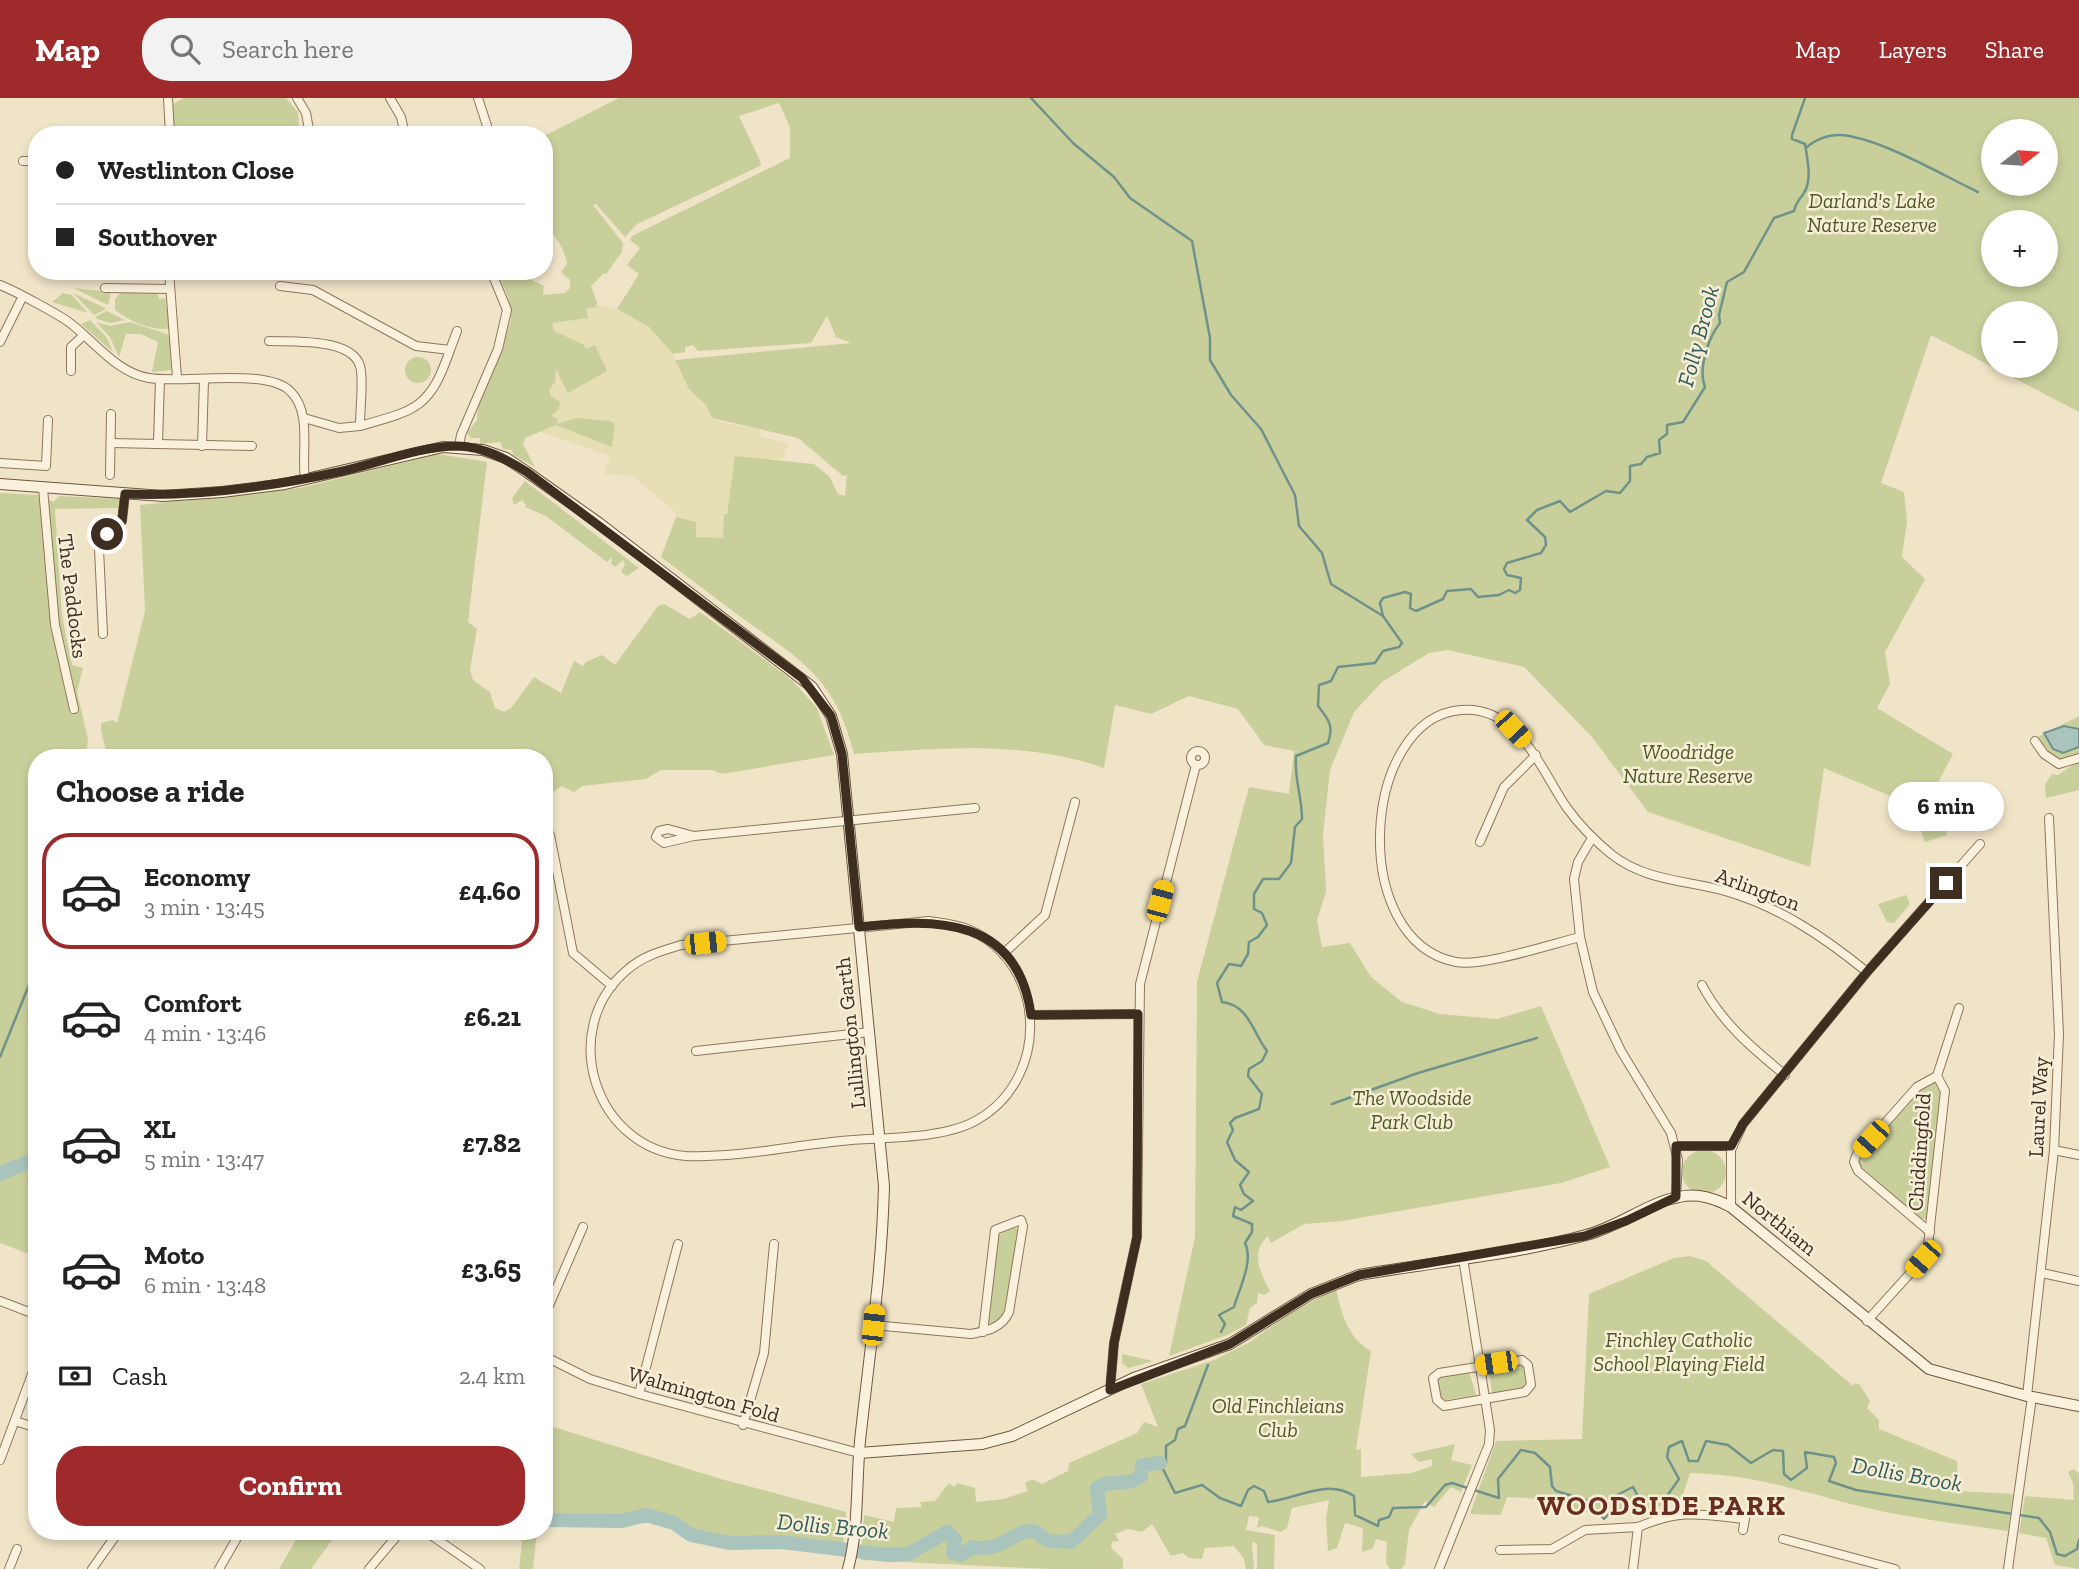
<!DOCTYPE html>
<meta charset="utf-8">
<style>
:root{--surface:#fff;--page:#f2f2f2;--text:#222;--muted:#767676;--line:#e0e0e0;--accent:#9e2a2b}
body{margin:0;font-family:"Zilla Slab",serif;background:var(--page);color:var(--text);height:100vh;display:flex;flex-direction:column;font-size:26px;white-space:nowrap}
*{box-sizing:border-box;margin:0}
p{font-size:23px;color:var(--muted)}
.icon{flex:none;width:38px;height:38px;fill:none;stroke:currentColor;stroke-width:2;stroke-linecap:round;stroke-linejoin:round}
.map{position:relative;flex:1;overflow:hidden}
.details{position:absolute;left:28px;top:651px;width:525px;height:791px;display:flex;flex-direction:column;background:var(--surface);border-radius:28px;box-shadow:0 4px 10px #0003}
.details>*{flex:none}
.guide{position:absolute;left:28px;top:28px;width:525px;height:154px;border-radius:28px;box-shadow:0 4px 10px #0003;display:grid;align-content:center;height:154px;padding:0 28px;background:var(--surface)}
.needle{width:46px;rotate:73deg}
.controls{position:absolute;left:1981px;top:21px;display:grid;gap:14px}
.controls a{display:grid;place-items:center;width:77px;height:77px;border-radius:50%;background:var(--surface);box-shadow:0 4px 10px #0003;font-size:35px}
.end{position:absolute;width:32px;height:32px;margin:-16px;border:9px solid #3d2e20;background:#fff;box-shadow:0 0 0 4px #fff}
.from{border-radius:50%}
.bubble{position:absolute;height:49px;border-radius:24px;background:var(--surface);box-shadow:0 4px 10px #0003;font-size:23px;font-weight:700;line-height:49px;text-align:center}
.car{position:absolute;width:21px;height:42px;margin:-21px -10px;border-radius:9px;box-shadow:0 0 5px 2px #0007;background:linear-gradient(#f5c518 24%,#345 0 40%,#f5c518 0 76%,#345 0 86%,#f5c518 0)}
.guide b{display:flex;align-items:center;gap:24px;height:66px;font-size:26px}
.guide b+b{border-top:2px solid var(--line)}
.guide i{width:18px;height:18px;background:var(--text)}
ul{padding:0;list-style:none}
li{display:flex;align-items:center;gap:21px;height:116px;margin:0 14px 10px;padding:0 14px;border:4px solid transparent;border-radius:28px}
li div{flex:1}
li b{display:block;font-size:26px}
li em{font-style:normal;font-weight:700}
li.selected{border-color:var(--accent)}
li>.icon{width:63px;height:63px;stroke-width:1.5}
h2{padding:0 28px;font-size:32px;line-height:84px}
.pay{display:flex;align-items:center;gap:18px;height:77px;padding:0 28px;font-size:26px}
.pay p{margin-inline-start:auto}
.action{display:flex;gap:14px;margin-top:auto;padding:14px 28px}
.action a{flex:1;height:80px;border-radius:28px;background:var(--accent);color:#fff;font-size:28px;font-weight:700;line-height:80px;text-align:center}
header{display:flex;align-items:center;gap:42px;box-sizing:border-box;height:98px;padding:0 35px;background:var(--accent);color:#fff}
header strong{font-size:33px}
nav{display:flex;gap:38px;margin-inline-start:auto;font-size:24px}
.search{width:490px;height:63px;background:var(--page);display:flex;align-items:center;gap:18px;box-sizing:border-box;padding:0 24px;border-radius:28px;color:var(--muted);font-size:26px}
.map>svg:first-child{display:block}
.farmland{fill:#e6deb5}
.green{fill:#c9cf9b;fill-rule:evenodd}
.water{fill:#a9c4bc;stroke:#6f938a;stroke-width:2}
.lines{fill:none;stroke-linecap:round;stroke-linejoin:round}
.stream{stroke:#6f938a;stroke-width:2.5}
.river{stroke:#a9c4bc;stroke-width:14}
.street-casing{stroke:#8d765c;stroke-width:10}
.secondary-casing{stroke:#6f573f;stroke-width:12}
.street{stroke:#faf1dc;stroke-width:8}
.secondary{stroke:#faf1dc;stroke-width:10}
.route{stroke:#3d2e20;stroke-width:9}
.labels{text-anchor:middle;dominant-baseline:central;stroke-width:5;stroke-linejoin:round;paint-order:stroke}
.park-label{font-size:21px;font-style:italic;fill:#4d5a26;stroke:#f7eed8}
.street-label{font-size:21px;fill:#3d2e20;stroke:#f7eed8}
.water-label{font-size:23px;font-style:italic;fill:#2f5d5a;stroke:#f7eed8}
.district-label{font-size:28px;font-weight:bold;letter-spacing:2px;fill:#6b2e1e;stroke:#f7eed8}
</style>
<header>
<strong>Map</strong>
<div class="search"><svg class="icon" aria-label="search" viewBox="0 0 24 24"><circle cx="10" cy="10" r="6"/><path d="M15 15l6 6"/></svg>Search here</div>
<nav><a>Map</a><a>Layers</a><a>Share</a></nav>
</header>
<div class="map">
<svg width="2079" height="1471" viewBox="0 0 2079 1471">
<rect width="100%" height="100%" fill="#f0e4c8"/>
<path class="farmland" d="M596 206 617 211 649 229 671 252 689 291 706 307 712 321 738 328 759 329 761 339 788 345 783 361H768L724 416 723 441 695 439 696 424 676 419 673 412 633 378 604 376 610 358 537 333 479 343 478 309 511 222Z"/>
<g class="green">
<path d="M184 0H286L298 14 300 37H174L173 6Z"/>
<path d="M619 0H2079V314L1931 237 1881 385 1904 394 1907 423 1902 459 1925 481 1885 554 1890 586 1877 610 1953 656 1935 690 1939 697 1933 699 1947 737 1925 744 1912 707 1824 670 1810 769 1648 714 1592 639 1524 569 1448 552 1429 555 1382 584 1354 614 1330 672 1323 736 1326 794 1317 822 1322 849 1350 845 1371 879 1402 904 1440 916 1497 921 1541 908 1610 1069 1561 1085 1342 1123 1304 1126 1271 1145 1268 1138C1250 1154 1260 1175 1270 1193L1265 1197 1258 1195 1257 1205 1250 1210 1246 1227 1227 1237 1169 1258 1195 1139 1197 884 1249 689 1289 696 1294 653 1264 647 1238 611 1189 598 1151 616 1115 607 1104 670C1025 642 936 650 854 656 835 578 798 560 738 517 712 498 687 478 661 459L676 419 696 424V439L723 440 724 416H727L735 358 814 366 829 378 838 396 845 398 847 377 843 378 798 340 712 320 706 307 689 291 675 262 851 245 836 239 827 218 811 245 698 253 693 247 685 249V254L673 256 649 229 617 211 639 176 627 167 640 150 630 142 632 138 790 60V29L779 5 739 18 761 65 760 68 637 126 625 139 596 106 593 107 623 145 622 154 606 176 604 175 591 188 597 204 596 209 586 211 588 220 552 225 554 233 584 247 586 251 595 247 607 273 568 295 556 271 555 284 549 292 551 298 560 304 559 311 551 318 558 321 557 326 576 320 611 323 615 326 612 349 556 327 525 340 523 346 535 369 513 357 512 352 503 351 500 344 480 346V340H471L467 335 477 322 478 309 511 222 508 199 497 173H523L524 178 544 188 543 197 565 195 570 190V182L561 174 567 166C563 142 549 137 544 117 539 93 544 63 544 38ZM1993 33H2046V86H1993ZM1993 124H2046V177H1993ZM1993 215H2046V268H1993Z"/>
<path d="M73 190 111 194 108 207Z"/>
<path d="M121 194 158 195 159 201 165 200 170 231C149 232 131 224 115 212V201Z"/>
<path d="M63 195 72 197 88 215 52 204Z"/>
<path d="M73 195 105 210 106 211 94 217Z"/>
<path d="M107 213 125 222 110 225 97 221 95 219Z"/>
<path d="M90 222 107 240 113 254 81 226Z"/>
<path d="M96 224 110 228 130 224 170 237 171 272 152 274 158 244 141 236H126L119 259 110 239Z"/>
<circle cx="418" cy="272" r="13"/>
<path d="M438 356 487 364 468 524 477 531 470 572 473 582 490 594 495 610 504 614 511 610 534 579 561 595 574 563 583 568 586 564 602 557 615 567 658 508 664 506 690 521 700 514 792 582 817 610 834 657 722 676 712 672H661L646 681 582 688 574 694 561 688 547 699 544 698V660H106C107 648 100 638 101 625L113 622 117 625 145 513 140 407 300 390Z"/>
<path d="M525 383 639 470 627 478 621 474 625 466 623 462 615 469 611 466 612 459 607 464 546 418 525 409 526 407 522 402 514 407 512 400Z"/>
<path d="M0 395 38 397 54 404 59 398 119 401 118 410 55 411 62 518 72 567 83 570 77 594 88 641 86 660H37V1159L0 1145Z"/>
<path d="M2079 618V656L2067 661 2052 659 2038 639Z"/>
<path d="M2079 663V692L2046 700 2045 686 2052 676 2058 677Z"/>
<path d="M1906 797 1910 806 1894 825 1887 824 1878 806Z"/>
<path d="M1934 983 1942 996 1929 1119 1926 1121 1920 1120 1858 1066 1859 1060 1916 994Z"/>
<circle cx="1704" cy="1074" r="22"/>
<path d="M1012 1128 1020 1133 1005 1214 1002 1221 992 1226 987 1223 998 1138Z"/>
<path d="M1690 1158 1706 1163 1853 1288 1855 1285 1860 1287 1870 1303 1867 1310 1879 1322V1331L1957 1363 1958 1393 2013 1396 2008 1433C1967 1427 1925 1422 1885 1414 1815 1399 1764 1377 1690 1375L1681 1403 1644 1412 1608 1415 1581 1414 1541 1401 1507 1399 1501 1417 1470 1416 1496 1343 1582 1341 1589 1196 1674 1160Z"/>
<path d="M1336 1190C1341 1215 1348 1240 1371 1253L1356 1352 1361 1351V1379L1411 1375 1432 1368V1361L1419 1364 1411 1356 1455 1346 1451 1362 1472 1367 1461 1394 1451 1389 1434 1409 1425 1403 1409 1432 1405 1466 1401 1471H1390L1386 1465 1387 1444 1376 1441 1373 1450 1362 1454 1363 1430 1345 1425 1337 1450 1328 1453 1326 1420 1329 1402 1292 1410 1287 1430 1280 1434 1262 1428 1257 1430 1259 1419 1249 1418 1246 1432 1275 1437 1274 1471H1257V1446L1252 1444 1254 1471H1246L1244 1461 1234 1448 1205 1450 1202 1461 1189 1460 1183 1455 1171 1458 1152 1426 1142 1434 1128 1431 1115 1436 1119 1443 1112 1444 1111 1450 1123 1461V1471H1050L861 1462 864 1417 894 1424 896 1410 922 1409 920 1404 935 1403 949 1385 954 1389 958 1385 975 1390 976 1404 1003 1401 1028 1393 1025 1385 1032 1381 1042 1386 1068 1373 1069 1365 1137 1335 1144 1324 1158 1329 1141 1286 1214 1262 1250 1244 1284 1219Z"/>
<path d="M1122 1256 1153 1263 1128 1270 1122 1265Z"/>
<path d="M1521 1265 1525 1268 1527 1287 1524 1291 1492 1295 1489 1271Z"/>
<path d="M1469 1273 1476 1297 1440 1303 1438 1279Z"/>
<path d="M544 1326 721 1381 846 1414 842 1458 776 1446 729 1449 688 1440 678 1432 646 1421 618 1427 544 1425Z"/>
<path d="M2074 1371 2079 1376V1471L2055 1467 2046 1440 2019 1435 2025 1398 2074 1402 2073 1385 2068 1374Z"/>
<path d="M301 1433 338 1434 311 1471H279Z"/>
<path d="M520 1433H537L533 1471H519L523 1435Z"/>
</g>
<path class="water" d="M2064 628 2079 631V649L2063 655 2053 651 2044 635Z"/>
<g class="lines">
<g class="stream">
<path d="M1031 0 1073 45 1114 79 1130 100 1192 143 1210 240V262L1231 297 1261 331 1295 397 1299 428 1322 455 1331 486 1383 518"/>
<path d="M1806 50C1814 42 1829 36 1841 37 1880 40 1942 77 1978 94"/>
<path d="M0 959 37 867"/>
<path d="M1332 1006 1418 975 1537 940"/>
<path d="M1221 1234 1225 1226 1219 1217 1234 1209C1239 1191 1254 1163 1245 1145L1252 1134V1126L1233 1118 1235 1109 1241 1112 1253 1103 1244 1096 1240 1087 1249 1074 1235 1062 1227 1044 1233 1032 1230 1025 1235 1020 1259 1011 1262 996 1248 978 1249 971 1262 963 1267 953C1253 935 1249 907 1222 904L1217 885 1229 866 1241 868 1248 856 1249 844 1258 839 1267 827 1262 815 1254 811V796L1263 781H1279L1291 765 1295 729 1302 721C1302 698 1294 681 1296 658L1328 645C1334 628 1329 622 1318 608L1319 587 1331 583 1338 569 1375 565 1383 553 1399 549 1402 545 1383 518 1380 505 1383 500 1405 494 1411 496 1410 510 1416 513 1443 501 1447 493 1471 491 1478 499 1499 497 1509 492 1515 495 1520 492 1521 480 1507 477 1504 471 1507 465 1541 455 1546 447 1545 439 1527 422 1537 412 1560 403 1570 414 1606 393 1620 395 1630 383V368L1641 366 1647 359 1660 355 1659 342 1667 336V327L1683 324 1705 289C1698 271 1708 240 1720 225L1719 217 1727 184 1744 174 1774 120 1794 113C1796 103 1801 101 1805 93 1812 81 1807 59 1805 46L1792 41V37L1805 0"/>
<path d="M1208 1267 1185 1328 1178 1331 1175 1342 1166 1348V1365H1160L1175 1395 1202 1387 1220 1400 1241 1408 1248 1392 1254 1388 1264 1393 1268 1404C1297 1401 1326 1380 1354 1398L1355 1417 1378 1428 1379 1422 1389 1419 1393 1410 1426 1409 1445 1387 1452 1385 1499 1400 1498 1381 1521 1352 1535 1355 1550 1369 1552 1388 1556 1393 1586 1402 1604 1421 1616 1408 1613 1399 1633 1389 1640 1402 1667 1398 1679 1381 1667 1359 1669 1349 1682 1343 1689 1363H1698L1706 1343 1728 1347 1751 1365 1773 1352 1783 1353 1784 1376 1791 1382 1807 1370 1805 1354 1834 1359 1836 1365 1829 1383 1856 1392 2039 1420 2050 1434 2057 1456 2065 1458 2077 1451 2079 1442"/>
</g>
<g class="river">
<path d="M0 1076 37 1060"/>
<path d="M544 1422 622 1423 646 1417 674 1425 691 1437 729 1445 782 1444 888 1457 908 1456 947 1434 955 1441 953 1455 961 1457 973 1449C1000 1455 1012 1434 1030 1433 1039 1432 1042 1441 1049 1443 1055 1445 1065 1442 1071 1444L1100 1417 1097 1390C1111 1380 1126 1390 1141 1378L1142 1367 1160 1365"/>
</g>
<g class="street-casing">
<g id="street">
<path d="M168 0 170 37"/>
<path d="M297 0 306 15 310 37"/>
<path d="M390 0 401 19 405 37"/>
<path d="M478 0 490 37"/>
<path d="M23 63H37"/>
<path d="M169 173 177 280"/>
<path d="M0 187C15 193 58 216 70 225 95 244 117 275 149 280 182 286 268 269 291 294 312 315 301 354 305 382"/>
<path d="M280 188 313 192 416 248 450 252C430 310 417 312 360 328"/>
<path d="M105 190 170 191"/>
<path d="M269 243C293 244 358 239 361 273 363 290 360 310 360 328L339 330 304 320"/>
<path d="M0 244 22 200"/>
<path d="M450 252 457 233"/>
<path d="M71 273V249L84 237"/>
<path d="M111 345 252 348"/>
<path d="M158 345 160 281"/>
<path d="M202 348 204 282"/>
<path d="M459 348 461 337 498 251 507 212 491 173"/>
<path d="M0 365 46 368 48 322"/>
<path d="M110 377 111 316"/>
<path d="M43 390 55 527 74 611"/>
<path d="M103 536 99 451 107 436 122 423 125 396"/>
<path d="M2035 643 2044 656 2059 666 2079 660"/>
<circle cx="1198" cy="660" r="7"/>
<path d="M550 737 573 855 612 888"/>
<path d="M694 738 668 731 659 733 656 739 664 745 694 738 975 710"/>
<path d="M1592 740 1578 764 1574 781 1580 839 1593 894 1621 953 1671 1035 1678 1062 1676 1099"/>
<path d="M1480 744 1504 689 1536 657"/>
<path d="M929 823C943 825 957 826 970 832 1048 867 1050 981 977 1022 943 1042 880 1039 841 1043 790 1048 737 1060 686 1058 594 1051 557 931 627 872 643 858 661 853 681 847Z"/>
<path d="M1580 839C1552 846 1482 869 1456 864 1347 843 1361 620 1461 612 1518 607 1541 672 1567 710 1580 728 1594 742 1611 756 1645 783 1685 782 1725 793 1780 809 1824 839 1867 874"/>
<path d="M1003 856 1045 817 1075 704"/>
<path d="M1702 887C1722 925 1752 950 1785 977"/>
<path d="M1031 917 1138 916"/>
<path d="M696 953 870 934"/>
<path d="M1676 1048H1731"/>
<path d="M2054 1052 2079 1057"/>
<path d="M1731 1109V1052L1743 1026 1867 874 1980 746"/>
<path d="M1930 1134 1858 1073 1854 1064 1856 1058 1917 989 1937 978"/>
<path d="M2042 1175 2079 1183"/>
<path d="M0 1203 37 1217"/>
<path d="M544 1219 583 1129"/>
<path d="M1867 1223 1923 1161 1928 1147 1945 993 1937 978 1959 910"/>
<path d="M873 1227 971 1236C987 1233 1002 1230 1009 1214L1023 1128 1021 1122 995 1132 983 1234"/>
<path d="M544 1258 590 1281 639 1296 859 1355"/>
<path d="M1522 1262 1528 1267 1531 1287 1525 1294 1444 1308 1437 1302 1433 1280 1439 1275Z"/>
<path d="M1110 1292 1114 1245 1137 1139 1140 886 1196 667"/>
<path d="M639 1296 678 1146"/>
<path d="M2027 1298 2054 1052 2059 936 2049 720"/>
<path d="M15 1323 37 1330"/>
<path d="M743 1327 764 1255 774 1146"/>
<path d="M0 1362 37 1263"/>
<path d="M425 1433 480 1471"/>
<path d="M1783 1441 1895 1471"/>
<path d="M1500 1452 1552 1451 1585 1432 1638 1429"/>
<path d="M9 1471 17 1451"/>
<path d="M92 1471 119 1433"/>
<path d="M219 1471 241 1433"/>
<path d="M369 1471 401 1433"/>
<path d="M1439 1471 1489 1346 1490 1332 1463 1160"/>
<path d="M1633 1471 1638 1429C1681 1411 1700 1416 1745 1421L1743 1432"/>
<path d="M2008 1471 2032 1299"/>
</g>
</g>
<g class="secondary-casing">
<g id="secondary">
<path d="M0 386 163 398 222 394 285 386 443 349 483 352 506 360 527 374 599 425 812 589 831 618 842 656 884 1088C882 1173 869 1259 860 1343 856 1386 859 1430 848 1471"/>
<path d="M859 1355 982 1346 1012 1338 1134 1280 1230 1246 1311 1196 1359 1177C1434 1164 1513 1157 1586 1137 1618 1129 1649 1104 1679 1099 1698 1095 1714 1100 1731 1109L1929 1271 2027 1298 2079 1308"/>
</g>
</g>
<use href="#street" class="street"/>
<use href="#secondary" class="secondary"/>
</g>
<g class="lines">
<path class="route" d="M107 436 122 423 125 396C199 399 270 389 343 373 379 365 420 348 458 348 484 349 506 361 527 374L802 580 831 618 842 656 859 829C936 820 1018 819 1031 917L1138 916 1137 1139 1114 1245 1110 1292 1230 1246 1311 1196 1359 1177 1585 1138 1626 1123 1676 1099V1048H1731L1743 1026 1867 874 1946 785"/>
</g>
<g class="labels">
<g class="park-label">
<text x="1872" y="102">Darland's Lake<tspan x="1872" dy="24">Nature Reserve</tspan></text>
<text x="1688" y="653">Woodridge<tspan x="1688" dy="24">Nature Reserve</tspan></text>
<text x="1412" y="999">The Woodside<tspan x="1412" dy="24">Park Club</tspan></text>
<text x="1679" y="1241">Finchley Catholic<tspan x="1679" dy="24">School Playing Field</tspan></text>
<text x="1278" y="1307">Old Finchleians<tspan x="1278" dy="24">Club</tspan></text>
</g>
<g class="street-label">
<text transform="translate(73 498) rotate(83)">The Paddocks</text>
<text transform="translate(1758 791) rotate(20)">Arlington</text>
<text transform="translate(850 935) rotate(-96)">Lullington Garth</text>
<text transform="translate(2038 1009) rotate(-87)">Laurel Way</text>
<text transform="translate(1919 1054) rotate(-86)">Chiddingfold</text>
<text transform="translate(1780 1125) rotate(39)">Northiam</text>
<text transform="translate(704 1296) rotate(16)">Walmington Fold</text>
</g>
<g class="water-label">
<text transform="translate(1698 238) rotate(-75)">Folly Brook</text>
<text transform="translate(1907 1376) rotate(10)">Dollis Brook</text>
<text transform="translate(833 1428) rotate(5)">Dollis Brook</text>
</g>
<g class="district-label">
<text x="1662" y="1407">WOODSIDE PARK</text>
</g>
</g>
</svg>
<div class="controls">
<a><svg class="needle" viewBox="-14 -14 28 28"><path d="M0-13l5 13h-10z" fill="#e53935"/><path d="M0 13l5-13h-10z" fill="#767676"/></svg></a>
<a>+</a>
<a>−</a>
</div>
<i class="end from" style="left:107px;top:436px"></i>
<i class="end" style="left:1946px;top:785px"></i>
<div class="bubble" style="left:1888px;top:684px;width:116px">6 min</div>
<i class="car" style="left:1513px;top:631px;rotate:137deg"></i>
<i class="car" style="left:1160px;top:803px;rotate:15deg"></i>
<i class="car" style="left:705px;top:845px;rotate:84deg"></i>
<i class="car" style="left:1871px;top:1041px;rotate:222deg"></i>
<i class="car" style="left:1923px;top:1161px;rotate:221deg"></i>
<i class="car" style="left:873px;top:1227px;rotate:6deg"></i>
<i class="car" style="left:1496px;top:1265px;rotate:262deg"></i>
<div class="guide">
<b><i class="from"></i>Westlinton Close</b>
<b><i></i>Southover</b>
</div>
<section class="details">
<h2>Choose a ride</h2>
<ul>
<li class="selected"><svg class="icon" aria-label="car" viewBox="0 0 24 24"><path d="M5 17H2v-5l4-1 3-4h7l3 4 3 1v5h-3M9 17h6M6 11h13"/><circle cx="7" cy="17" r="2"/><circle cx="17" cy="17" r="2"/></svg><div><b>Economy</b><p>3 min · 13:45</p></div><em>£4.60</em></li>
<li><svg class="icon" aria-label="car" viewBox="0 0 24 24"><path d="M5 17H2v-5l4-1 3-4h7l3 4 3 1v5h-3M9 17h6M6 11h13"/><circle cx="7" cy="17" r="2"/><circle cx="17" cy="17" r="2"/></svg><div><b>Comfort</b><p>4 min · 13:46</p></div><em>£6.21</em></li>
<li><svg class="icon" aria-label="car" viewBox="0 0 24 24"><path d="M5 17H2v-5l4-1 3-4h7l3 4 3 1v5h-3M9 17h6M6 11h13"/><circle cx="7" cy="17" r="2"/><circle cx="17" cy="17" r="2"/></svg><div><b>XL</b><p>5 min · 13:47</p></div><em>£7.82</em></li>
<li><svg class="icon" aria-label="car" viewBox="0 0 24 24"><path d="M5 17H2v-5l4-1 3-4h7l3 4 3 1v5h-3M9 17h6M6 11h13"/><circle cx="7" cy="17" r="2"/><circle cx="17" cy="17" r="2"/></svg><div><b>Moto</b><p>6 min · 13:48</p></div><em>£3.65</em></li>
</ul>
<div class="pay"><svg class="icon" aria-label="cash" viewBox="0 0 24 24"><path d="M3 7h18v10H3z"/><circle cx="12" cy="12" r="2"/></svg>Cash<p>2.4 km</p></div>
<div class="action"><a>Confirm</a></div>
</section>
</div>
